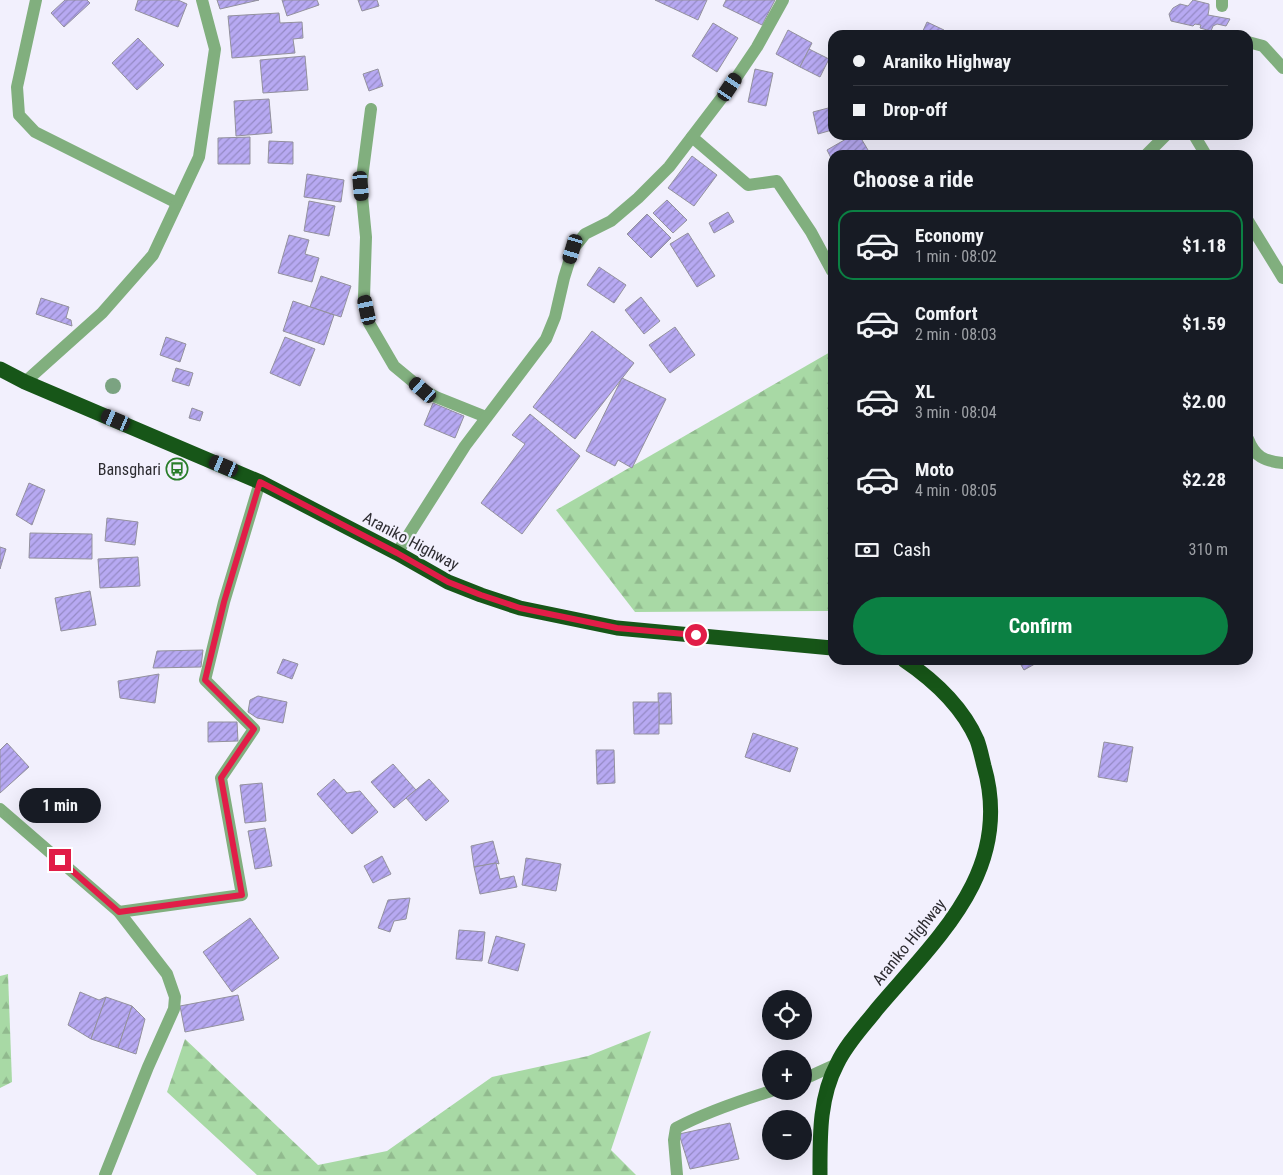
<!DOCTYPE html>
<meta charset="utf-8">
<style>
:root{--surface:#171b24;--page:#242831;--text:#f1f3f6;--muted:#9ea1a6;--line:#363941;--accent:#0b8043}
body{margin:0;font-family:"Roboto Condensed",sans-serif;background:var(--page);color:var(--text);height:100vh;display:flex;flex-direction:column;font-size:19px;white-space:nowrap}
*{box-sizing:border-box;margin:0}
p{font-size:16px;color:var(--muted)}
.icon{flex:none;width:28px;height:28px;fill:none;stroke:currentColor;stroke-width:2;stroke-linecap:round;stroke-linejoin:round}
.map{position:relative;flex:1;overflow:hidden}
.details{position:absolute;left:828px;top:150px;width:425px;height:515px;display:flex;flex-direction:column;background:var(--surface);border-radius:15px;box-shadow:0 5px 20px #0002}
.details>*{flex:none}
.top-card{position:absolute;left:828px;top:30px;width:425px;height:110px;border-radius:15px;box-shadow:0 5px 20px #0002;display:grid;align-content:center;height:110px;padding:0 25px;background:var(--surface)}
.controls{position:absolute;left:762px;top:990px;display:grid;gap:10px}
.controls a{display:grid;place-items:center;width:50px;height:50px;border-radius:50%;background:var(--surface);box-shadow:0 5px 20px #0002;font-size:25px}
.end{position:absolute;width:22px;height:22px;margin:-11px;border:6px solid #e11d48;background:#fff;box-shadow:0 0 0 2px #fff}
.from{border-radius:50%}
.bubble{position:absolute;height:35px;border-radius:18px;background:var(--surface);box-shadow:0 5px 20px #0002;font-size:16px;font-weight:700;line-height:35px;text-align:center}
.car{position:absolute;width:15px;height:30px;margin:-15px -8px;border-radius:6px;box-shadow:0 0 4px 1px #0007;background:linear-gradient(#222 24%,#8ab4d8 0 40%,#222 0 76%,#8ab4d8 0 86%,#222 0)}
.top-card b{display:flex;align-items:center;gap:18px;height:48px;font-size:19px}
.top-card b+b{border-top:1px solid var(--line)}
.top-card i{width:12px;height:12px;background:var(--text)}
ul{padding:0;list-style:none}
li{display:flex;align-items:center;gap:15px;height:70px;margin:0 10px 8px;padding:0 15px;border:2px solid transparent;border-radius:15px}
li div{flex:1}
li b{display:block;font-size:19px}
li em{font-style:normal;font-weight:700}
li.on{border-color:var(--accent)}
li>.icon{width:45px;height:45px;stroke-width:1.5}
h2{padding:0 25px;font-size:22px;line-height:60px}
.pay{display:flex;align-items:center;gap:12px;height:55px;padding:0 25px;font-size:19px}
.pay p{margin-inline-start:auto}
.primary-button{display:flex;gap:10px;margin-top:auto;padding:10px 25px}
.primary-button a{flex:1;height:58px;border-radius:30px;background:var(--accent);color:#fff;font-size:20px;font-weight:700;line-height:58px;text-align:center}
.map>svg:first-child{display:block}
.forest{fill:url(#forest-firs)}
.building{fill:url(#building-hatch);stroke:#93919d}
.lines{fill:none;stroke-linecap:round;stroke-linejoin:round}
.lane{stroke:#81af7e;stroke-width:12}
.street{stroke:#81af7e;stroke-width:12}
.highway{stroke:#175618;stroke-width:15}
.tree{fill:#7ba381}
.route{stroke:#e11d48;stroke-width:6}
.labels{text-anchor:middle;dominant-baseline:central;stroke-width:4.5;stroke-linejoin:round;paint-order:stroke}
.poi-label{font-size:16px;fill:#2d2c31;stroke:#f2f0fd;text-anchor:end}
.street-label{font-size:16px;fill:#2d2c31;stroke:#f2f0fd}
</style>
<div class="map">
<svg width="1283" height="1175" viewBox="0 0 1283 1175">
<defs>
<pattern id="forest-firs" width="22" height="20" patternUnits="userSpaceOnUse" patternTransform="scale(1.25)"><rect width="22" height="20" fill="#a8d9a5"/><path d="M5 1l3.5 6h-7zM16 11l3.5 6h-7z" fill="#91ba8e"/></pattern>
<pattern id="building-hatch" width="6" height="6" patternUnits="userSpaceOnUse" patternTransform="scale(1.25)"><rect width="6" height="6" fill="#b7a9f2"/><path d="M-1 1l2-2M0 6l6-6M5 7l2-2" fill="none" stroke="#958ac5"/></pattern>
</defs>
<rect width="100%" height="100%" fill="#f2f0fd"/>
<g class="forest">
<path d="M832 351V611L635 612 556 510Z"/>
<path d="M8 974 12 1082 0 1088V976Z"/>
<path d="M651 1031 611 1150 636 1175H257L167 1092 185 1039 318 1165 387 1151 492 1077 588 1056Z"/>
</g>
<g class="building">
<path d="M65 0H87L90 3 64 27 51 13Z"/>
<path d="M138 0H178L187 4 178 27 135 10Z"/>
<path d="M217 0H259L220 9Z"/>
<path d="M282 0H317L319 5 287 16Z"/>
<path d="M358 0H377L379 6 362 11Z"/>
<path d="M655 0H707L698 20Z"/>
<path d="M726 0H775L762 25 723 6Z"/>
<path d="M1193 0 1209 4V9L1208 15 1230 19 1226 26 1217 24 1213 26 1211 31 1200 28 1201 25 1195 24 1193 26 1171 21 1169 14 1173 8 1180 4 1188 6Z"/>
<path d="M279 13 280 23 302 22 303 38 293 39 295 53 232 58 228 16Z"/>
<path d="M927 22 944 30 942 35H921Z"/>
<path d="M713 23 738 38 717 72 692 56Z"/>
<path d="M788 30 812 43 800 67 776 54Z"/>
<path d="M138 38 164 65 137 90 112 63Z"/>
<path d="M809 49 829 59 820 77 800 67Z"/>
<path d="M305 56 308 90 263 93 260 60Z"/>
<path d="M378 69 383 86 369 91 363 74Z"/>
<path d="M755 69 773 73 766 106 748 102Z"/>
<path d="M269 99 272 133 236 136 234 101Z"/>
<path d="M832 107V130L818 134 813 112Z"/>
<path d="M853 135H859L871 155H832V160L827 150Z"/>
<path d="M250 137V164H218V138Z"/>
<path d="M269 141 293 142V164L268 163Z"/>
<path d="M692 156 717 175 694 206 668 188Z"/>
<path d="M307 174 344 180 341 202 304 197Z"/>
<path d="M667 200 687 220 673 233 653 213Z"/>
<path d="M309 201 335 206 329 236 304 231Z"/>
<path d="M728 212 734 222 714 233 709 223Z"/>
<path d="M647 214 671 238 651 258 627 234Z"/>
<path d="M688 233 715 276 697 287 670 244Z"/>
<path d="M289 235 309 240 305 254 319 258 312 282 278 273Z"/>
<path d="M599 267 626 285 614 303 587 285Z"/>
<path d="M321 276 351 286 341 317 310 307Z"/>
<path d="M641 297 660 321 644 334 625 310Z"/>
<path d="M41 298 69 307 66 318 71 320 72 326 36 314Z"/>
<path d="M293 301 334 315 324 345 283 331Z"/>
<path d="M675 327 695 355 670 373 649 345Z"/>
<path d="M592 331 634 363 575 439 533 407Z"/>
<path d="M166 337 186 344 180 362 160 355Z"/>
<path d="M285 337 315 349 300 386 270 373Z"/>
<path d="M176 368 193 373 189 386 172 381Z"/>
<path d="M622 378 666 399 632 468 618 460 615 466 586 451Z"/>
<path d="M433 403 464 416 455 438 424 425Z"/>
<path d="M192 408 203 412 200 421 189 418Z"/>
<path d="M530 414 580 456 522 534 481 503 525 444 512 435Z"/>
<path d="M29 483 45 490 32 525 16 515Z"/>
<path d="M107 518 138 522 135 545 105 541Z"/>
<path d="M30 533 92 534V559L29 558Z"/>
<path d="M0 547 6 549 0 569Z"/>
<path d="M138 557 140 586 100 588 98 559Z"/>
<path d="M90 591 96 625 61 631 55 598Z"/>
<path d="M203 650 201 667 153 668 157 651Z"/>
<path d="M283 659 298 664 292 679 277 673Z"/>
<path d="M1018 660H1042L1024 670Z"/>
<path d="M159 674 155 703 120 698 118 681Z"/>
<path d="M658 693H671L672 724H659Z"/>
<path d="M258 696 287 702 283 723 257 718 248 712 250 700Z"/>
<path d="M633 702H659V734H634Z"/>
<path d="M208 722H237L238 741 208 742Z"/>
<path d="M753 733 798 748 790 772 745 757Z"/>
<path d="M1104 742 1133 747 1127 782 1098 777Z"/>
<path d="M7 743 29 767 0 793V750Z"/>
<path d="M596 750H614L615 783 597 784Z"/>
<path d="M393 764 416 790 394 808 371 782Z"/>
<path d="M334 779 347 793 360 791 378 812 352 834 317 794Z"/>
<path d="M429 779 449 801 426 821 406 798Z"/>
<path d="M262 783 266 821 245 823 240 785Z"/>
<path d="M265 828 272 866 255 869 248 831Z"/>
<path d="M493 841 499 864 496 863 474 867 471 846Z"/>
<path d="M382 856 391 874 373 883 364 866Z"/>
<path d="M526 858 561 864 556 891 522 885Z"/>
<path d="M496 863 500 879 514 876 517 887 480 894 474 867Z"/>
<path d="M410 898 406 919 394 921 390 932 378 928 388 900Z"/>
<path d="M250 918 279 958 232 992 203 952Z"/>
<path d="M459 930 485 932 482 961 456 959Z"/>
<path d="M496 936 525 944 518 971 488 963Z"/>
<path d="M80 992 99 1000 106 997 91 1039 68 1025Z"/>
<path d="M238 995 244 1020 185 1032 180 1006Z"/>
<path d="M106 997 132 1006 118 1048 91 1039Z"/>
<path d="M132 1006 145 1019 136 1054 118 1048Z"/>
<path d="M730 1123 739 1159 690 1169 679 1134Z"/>
</g>
<g class="lines">
<g class="lane">
<path d="M804 1079 837 1064"/>
<path d="M677 1175 674 1140 676 1128C706 1112 739 1101 771 1091"/>
</g>
<g class="street">
<path d="M36 0 17 87 19 115 35 132 177 203"/>
<path d="M1222 0V6"/>
<path d="M1248 42 1263 46 1283 68"/>
<path d="M371 109 361 186 366 237 364 298 369 323 394 366 423 390 436 397 486 417"/>
<path d="M1194 135 1206 155"/>
<path d="M692 137 748 185 777 181 811 232 832 271"/>
<path d="M1146 155 1166 135"/>
<path d="M1248 221 1283 278"/>
<path d="M25 382 102 313 153 255 199 157 215 49 202 0"/>
<path d="M1248 439C1255 457 1264 461 1283 463"/>
<path d="M397 553 465 446 546 339 555 317 564 278 573 249 585 234 611 221 638 198 669 167 730 87 757 47 783 0"/>
<path d="M0 809 119 912 167 974 175 997 174 1009 148 1067 105 1175"/>
<path d="M119 912 242 895 221 778 254 729 205 680 224 602 260 482"/>
</g>
<g class="highway">
<path d="M0 369 25 382 260 482 397 553 448 582 481 595 520 608 617 628 832 648"/>
<path d="M820 1175C820 1137 819 1098 837 1064 847 1043 863 1027 877 1009 938 937 1014 870 984 766 982 758 980 748 977 740 962 706 935 681 904 660"/>
</g>
</g>
<circle class="tree" cx="113" cy="386" r="8"/>
<g class="lines">
<path class="route" d="M60 860 119 912 242 895 221 778 254 729 205 680 224 602 260 482 397 553 448 582 481 595 520 608 617 628 696 635"/>
</g>
<defs>
<g id="bus-ring" transform="scale(1.125)"><circle r="9.5" fill="#f2f0fd" stroke="#297d2a" stroke-width="1.5"/><path d="M-5-6H5V4H4V6H2V4H-2V6H-4V4H-5ZM-3.5-4V0h7V-4ZM-3.5 1.2v1.5H-2V1.2ZM2 1.2v1.5H3.5V1.2Z" fill="#297d2a"/></g>
</defs>
<g fill-rule="evenodd">
<use href="#bus-ring" x="177" y="469"/>
</g>
<g class="labels">
<g class="poi-label">
<text x="161" y="469">Bansghari</text>
</g>
<g class="street-label">
<text transform="translate(411 541) rotate(28)">Araniko Highway</text>
<text transform="translate(909 942) rotate(-51)">Araniko Highway</text>
</g>
</g>
</svg>
<div class="controls">
<a><svg class="icon" aria-label="locate" viewBox="0 0 24 24"><circle cx="12" cy="12" r="6"/><path d="M12 2v4M12 18v4M2 12h4M18 12h4"/></svg></a>
<a>+</a>
<a>−</a>
</div>
<i class="end from" style="left:696px;top:635px"></i>
<i class="end" style="left:60px;top:860px"></i>
<div class="bubble" style="left:19px;top:788px;width:82px">1 min</div>
<i class="car" style="left:730px;top:87px;rotate:34deg"></i>
<i class="car" style="left:361px;top:186px;rotate:175deg"></i>
<i class="car" style="left:573px;top:249px;rotate:197deg"></i>
<i class="car" style="left:367px;top:310px;rotate:348deg"></i>
<i class="car" style="left:423px;top:390px;rotate:311deg"></i>
<i class="car" style="left:116px;top:420px;rotate:293deg"></i>
<i class="car" style="left:224px;top:466px;rotate:293deg"></i>
<div class="top-card">
<b><i class="from"></i>Araniko Highway</b>
<b><i></i>Drop-off</b>
</div>
<section class="details">
<h2>Choose a ride</h2>
<ul>
<li class="on"><svg class="icon" aria-label="car" viewBox="0 0 24 24"><path d="M5 17H2v-5l4-1 3-4h7l3 4 3 1v5h-3M9 17h6M6 11h13"/><circle cx="7" cy="17" r="2"/><circle cx="17" cy="17" r="2"/></svg><div><b>Economy</b><p>1 min · 08:02</p></div><em>$1.18</em></li>
<li><svg class="icon" aria-label="car" viewBox="0 0 24 24"><path d="M5 17H2v-5l4-1 3-4h7l3 4 3 1v5h-3M9 17h6M6 11h13"/><circle cx="7" cy="17" r="2"/><circle cx="17" cy="17" r="2"/></svg><div><b>Comfort</b><p>2 min · 08:03</p></div><em>$1.59</em></li>
<li><svg class="icon" aria-label="car" viewBox="0 0 24 24"><path d="M5 17H2v-5l4-1 3-4h7l3 4 3 1v5h-3M9 17h6M6 11h13"/><circle cx="7" cy="17" r="2"/><circle cx="17" cy="17" r="2"/></svg><div><b>XL</b><p>3 min · 08:04</p></div><em>$2.00</em></li>
<li><svg class="icon" aria-label="car" viewBox="0 0 24 24"><path d="M5 17H2v-5l4-1 3-4h7l3 4 3 1v5h-3M9 17h6M6 11h13"/><circle cx="7" cy="17" r="2"/><circle cx="17" cy="17" r="2"/></svg><div><b>Moto</b><p>4 min · 08:05</p></div><em>$2.28</em></li>
</ul>
<div class="pay"><svg class="icon" aria-label="cash" viewBox="0 0 24 24"><path d="M3 7h18v10H3z"/><circle cx="12" cy="12" r="2"/></svg>Cash<p>310 m</p></div>
<div class="primary-button"><a>Confirm</a></div>
</section>
</div>
